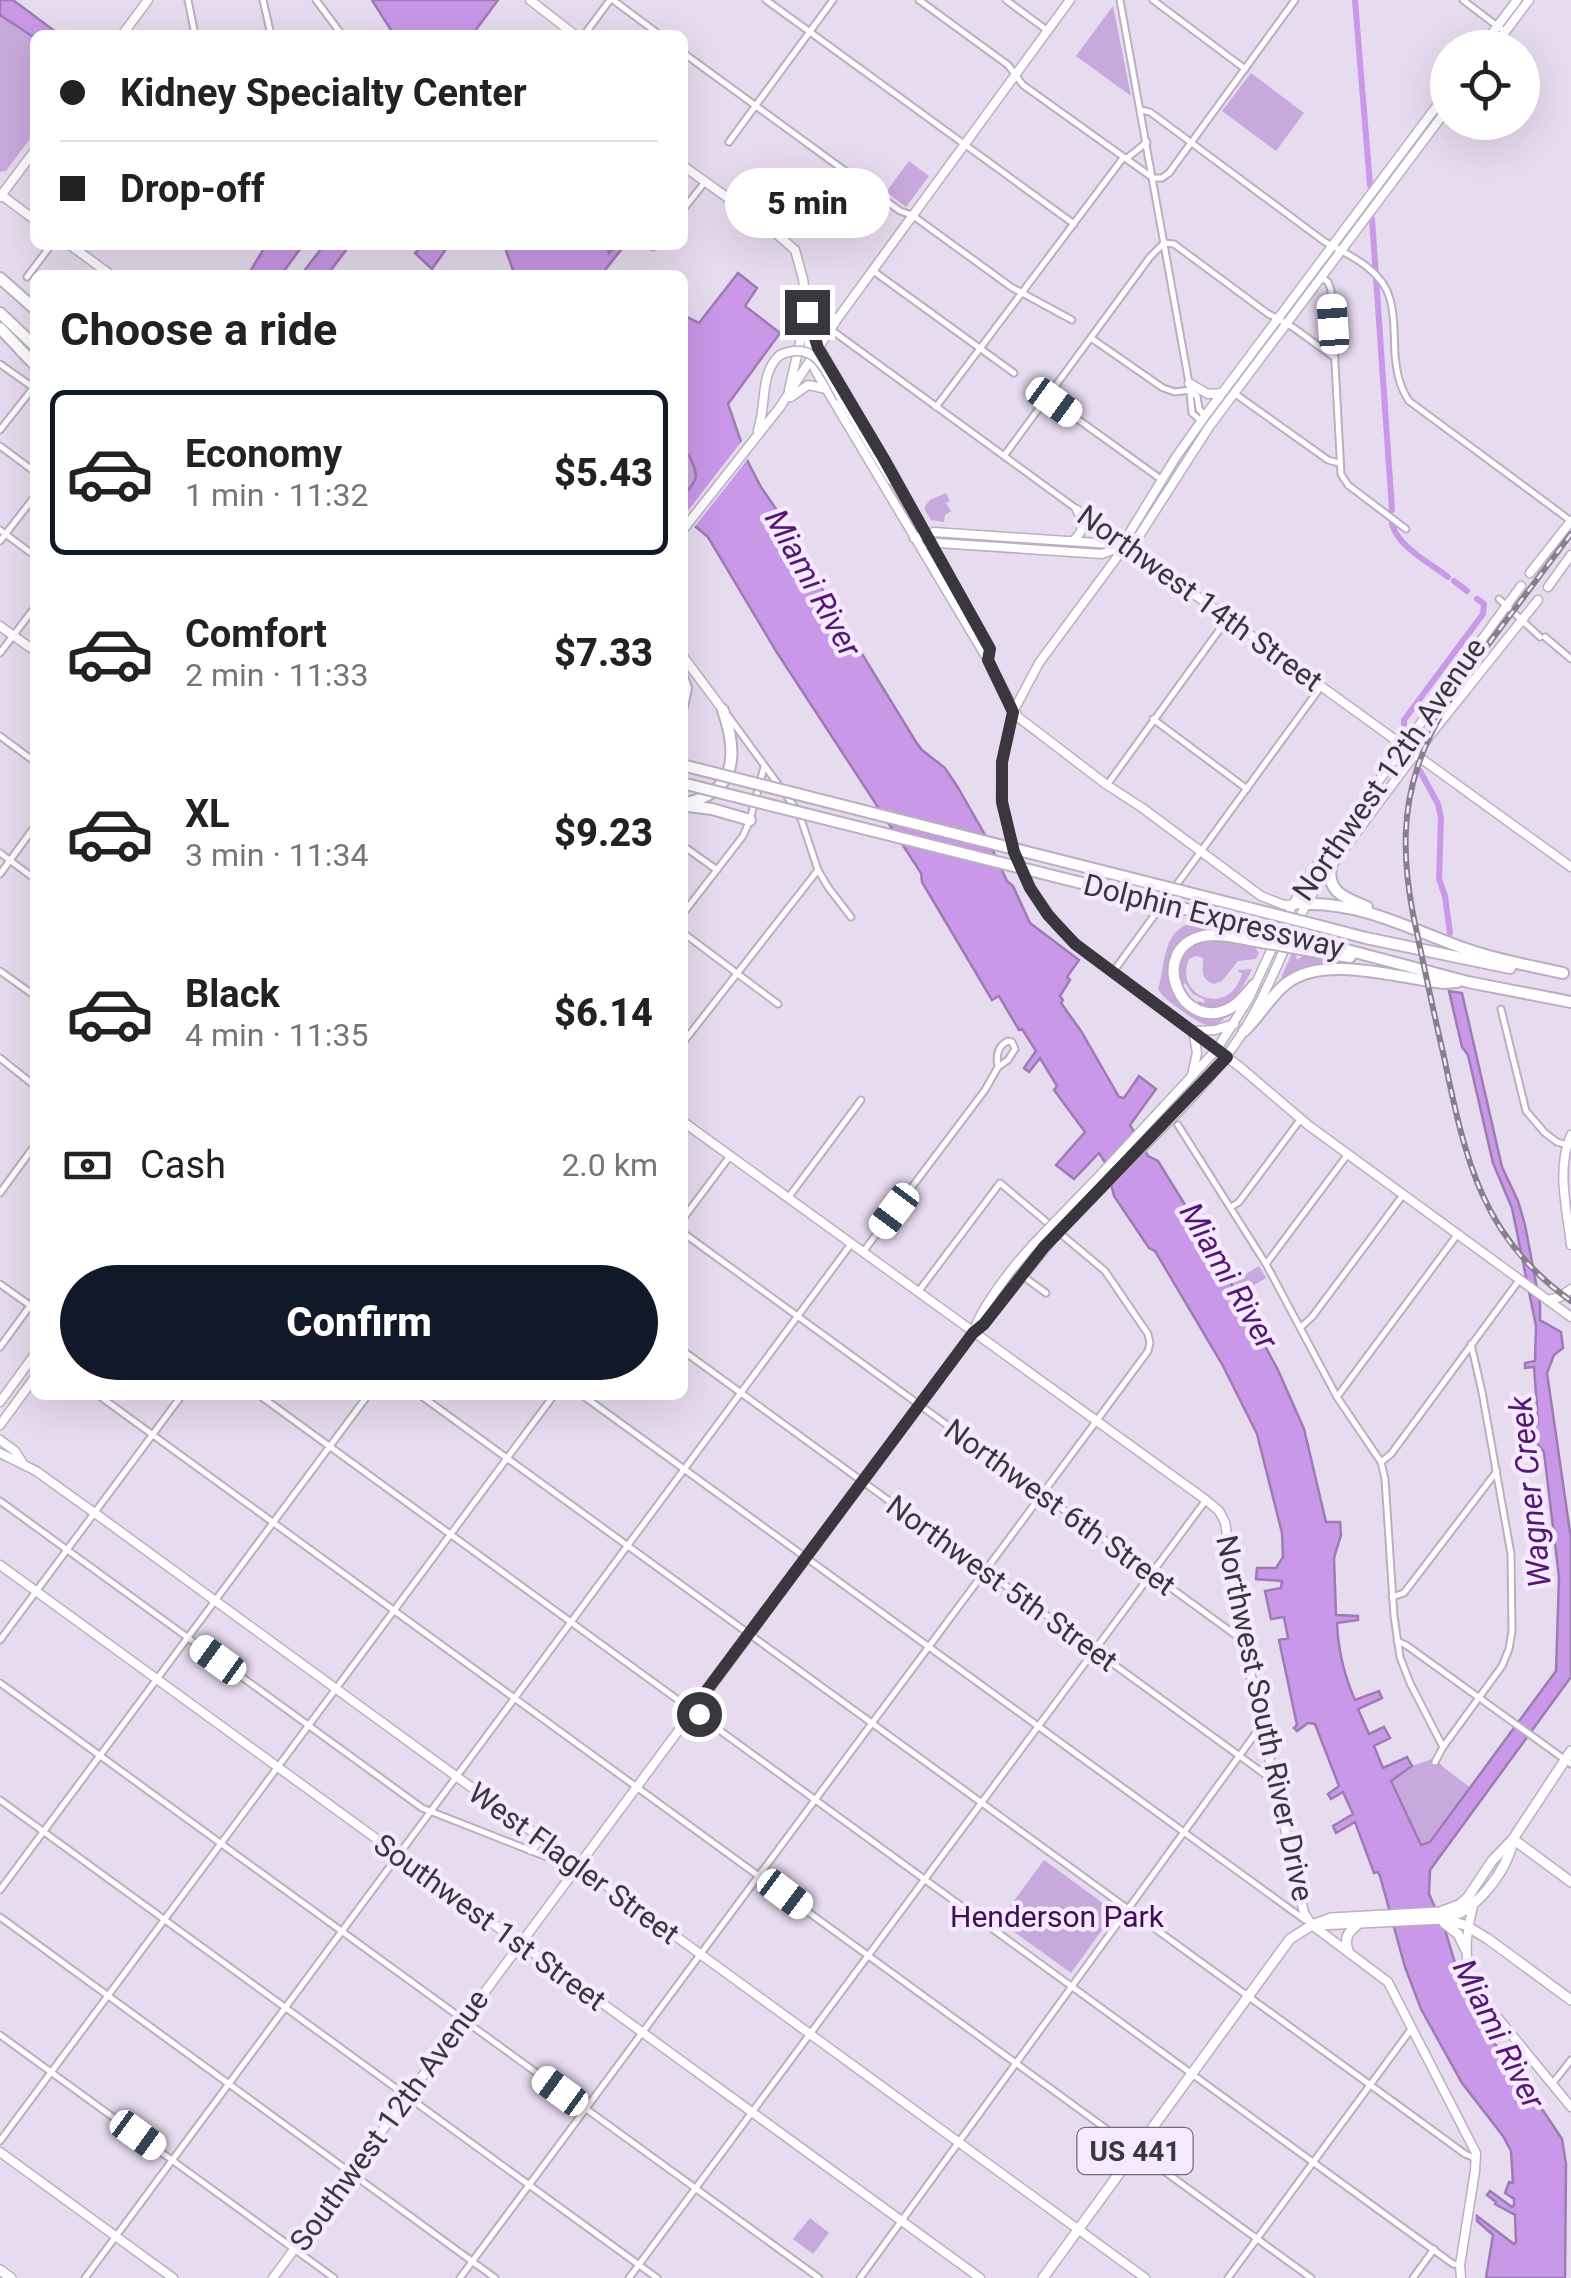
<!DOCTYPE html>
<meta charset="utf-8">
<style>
:root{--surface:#fff;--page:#f2f2f2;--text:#222;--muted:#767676;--line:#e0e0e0;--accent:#111827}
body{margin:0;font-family:Roboto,sans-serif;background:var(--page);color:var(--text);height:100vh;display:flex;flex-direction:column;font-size:38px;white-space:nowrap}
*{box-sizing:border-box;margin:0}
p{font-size:32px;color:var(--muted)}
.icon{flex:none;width:55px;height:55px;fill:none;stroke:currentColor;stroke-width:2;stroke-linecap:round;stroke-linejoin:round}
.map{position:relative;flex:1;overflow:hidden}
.details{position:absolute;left:30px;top:270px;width:658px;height:1130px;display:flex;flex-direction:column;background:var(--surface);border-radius:15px;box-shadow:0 10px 40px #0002}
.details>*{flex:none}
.banner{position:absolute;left:30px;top:30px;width:658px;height:220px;border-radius:15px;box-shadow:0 10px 40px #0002;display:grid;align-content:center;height:220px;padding:0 30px;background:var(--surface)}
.fabs{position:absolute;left:1430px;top:30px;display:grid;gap:20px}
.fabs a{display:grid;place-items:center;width:110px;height:110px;border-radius:50%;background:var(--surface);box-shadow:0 10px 40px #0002;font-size:50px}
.end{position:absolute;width:45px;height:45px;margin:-22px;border:12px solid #3a363d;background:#fff;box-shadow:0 0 0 5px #fff}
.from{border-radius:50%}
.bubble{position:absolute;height:70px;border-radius:35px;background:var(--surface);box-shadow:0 10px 40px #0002;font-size:32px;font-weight:800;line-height:70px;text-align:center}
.car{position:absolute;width:30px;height:60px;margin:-30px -15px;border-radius:12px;box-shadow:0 0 8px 2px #0007;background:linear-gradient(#fff 24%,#345 0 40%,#fff 0 76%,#345 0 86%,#fff 0)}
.banner b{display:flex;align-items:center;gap:35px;height:95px;font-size:38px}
.banner b+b{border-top:2px solid var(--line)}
.banner i{width:25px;height:25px;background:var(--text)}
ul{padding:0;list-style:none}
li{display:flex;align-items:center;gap:30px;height:165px;margin:0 20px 15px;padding:0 10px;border:5px solid transparent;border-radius:15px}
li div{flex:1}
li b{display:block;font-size:38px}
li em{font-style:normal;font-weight:800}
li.active{border-color:var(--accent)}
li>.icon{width:90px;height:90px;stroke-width:1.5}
h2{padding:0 30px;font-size:45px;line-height:120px}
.pay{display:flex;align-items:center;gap:25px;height:110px;padding:0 30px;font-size:38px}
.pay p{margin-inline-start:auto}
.cta{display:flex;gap:20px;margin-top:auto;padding:20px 30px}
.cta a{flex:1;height:115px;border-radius:60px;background:var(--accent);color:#fff;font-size:40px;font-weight:800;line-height:115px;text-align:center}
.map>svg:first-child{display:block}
.green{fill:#c8a9dd}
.water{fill:#c998e9;stroke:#9e7bb5;stroke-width:2.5}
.pier{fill:#e7dcef}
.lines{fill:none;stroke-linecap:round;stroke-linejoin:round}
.canal{stroke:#c998e9;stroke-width:6}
.street-casing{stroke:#baafc1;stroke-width:9}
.secondary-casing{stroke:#baafc1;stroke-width:11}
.primary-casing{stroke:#baafc1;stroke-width:12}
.highway-casing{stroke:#baafc1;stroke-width:14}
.street{stroke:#fff;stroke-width:5}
.secondary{stroke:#fff;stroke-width:8}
.primary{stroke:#fff;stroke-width:9}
.highway{stroke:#fff;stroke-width:10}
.rail-casing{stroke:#87808c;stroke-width:6}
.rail{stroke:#f4e9fd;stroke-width:2.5;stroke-dasharray:8;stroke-linecap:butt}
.secondary-bridge-casing{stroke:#baafc1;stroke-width:11;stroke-linecap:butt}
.highway-bridge-casing{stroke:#baafc1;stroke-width:14;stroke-linecap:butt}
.secondary-bridge{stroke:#fff;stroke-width:8}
.highway-bridge{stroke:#fff;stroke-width:10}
.route{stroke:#3a363d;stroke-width:12}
.labels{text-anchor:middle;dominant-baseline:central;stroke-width:9;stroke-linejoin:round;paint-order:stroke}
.shield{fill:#f4e9fd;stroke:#726c77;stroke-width:2.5}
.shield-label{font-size:28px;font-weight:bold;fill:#3a363d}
.street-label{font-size:30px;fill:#3a363d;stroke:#f4e9fd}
.park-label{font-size:30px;fill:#3e0e56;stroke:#f4e9fd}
.water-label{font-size:32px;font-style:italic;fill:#561676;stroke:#f4e9fd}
</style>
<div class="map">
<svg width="1571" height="2278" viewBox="0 0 1571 2278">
<rect width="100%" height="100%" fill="#e7dcef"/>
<g class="green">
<path d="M1113 6 1131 96 1076 56Z"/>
<path d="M0 15 35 38V132L6 171 0 172Z"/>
<path d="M1251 73 1304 113 1276 151 1222 111Z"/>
<path d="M909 161 929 176 906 207 886 192Z"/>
<path d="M689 455C699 478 699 477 683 496V458Z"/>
<path d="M946 493 950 501 946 503 951 511 945 515 944 522 931 520 925 510V506L930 500Z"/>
<path d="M1206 921 1225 926V932L1201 933 1170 970 1173 990 1184 1006 1228 1013C1215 1035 1199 1023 1182 1011 1173 1004 1164 999 1158 989 1165 968 1162 932 1189 924 1195 922 1200 923 1206 921Z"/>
<path d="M1209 939 1252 944 1259 953 1256 959 1238 961 1222 981 1214 984C1200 979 1203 971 1203 958L1196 956 1189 959C1173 998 1231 1018 1242 973L1238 972 1239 970 1252 969C1240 994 1227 1015 1197 1006L1198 1001 1204 1003 1205 1000 1193 994 1185 983 1182 985 1190 998 1188 1000C1170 969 1173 951 1209 939Z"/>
<path d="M1293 951 1295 952 1297 960 1307 953 1386 969 1339 966 1284 982 1281 978Z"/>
<path d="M1259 1266 1266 1278 1237 1295 1231 1283Z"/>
<path d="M1435 1758 1443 1767 1471 1788 1429 1843 1420 1845 1391 1780 1412 1766Z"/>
<path d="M1044 1860 1115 1912 1071 1973 999 1921Z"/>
<path d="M810 2218 829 2233 813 2254 793 2239Z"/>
</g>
<g class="water">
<path d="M0 0H13L60 35H35V38L0 15Z"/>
<path d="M372 0H498L472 35H394Z"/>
<path d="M266 245H303L281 275H260V273L258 275H248Z"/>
<path d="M324 245H350L327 275H301Z"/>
<path d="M423 245H449L432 269 415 253Z"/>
<path d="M504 245H606L609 253 616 245H625L601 275H518L514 273Z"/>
<path d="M738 273 757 288 745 306 780 333 728 404 748 462 761 487 787 525 813 574 916 742 922 750 945 768 957 786 988 840 1007 881 1013 886 1030 923 1079 960 1067 977 1070 980 1060 996 1063 1000 1061 1003 1081 1031 1119 1097 1124 1098 1139 1076 1156 1089 1130 1125 1148 1156 1158 1161 1214 1252 1278 1370 1304 1429 1326 1522H1340L1341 1535 1334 1558 1336 1615 1358 1616V1620L1337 1623C1338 1650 1344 1675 1355 1700L1379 1691 1382 1698 1358 1709 1369 1734 1384 1727 1390 1738 1374 1746 1383 1768 1407 1757 1412 1766 1391 1781 1421 1845 1430 1842 1556 1671 1559 1577 1544 1452 1535 1441 1534 1431 1538 1422 1534 1367 1525 1368V1363L1535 1361 1536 1326 1512 1208 1493 1163 1468 1055 1462 1047 1449 991 1462 993 1502 1167 1518 1201 1525 1225 1540 1304V1320L1561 1332 1563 1348 1554 1355 1547 1373 1571 1539V1677L1430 1870 1429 1894 1445 1930 1462 1986 1482 2012 1479 2025 1501 2051 1499 2056 1542 2109 1562 2139 1566 2164 1565 2278H1486L1493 2235 1477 2221V2216L1514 2244 1516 2242 1515 2215 1495 2204 1496 2202 1487 2195 1490 2191 1512 2207 1514 2205V2199L1505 2193 1509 2182 1513 2183 1511 2151 1503 2136 1462 2083 1421 2009 1405 1967 1380 1876 1378 1872 1374 1873 1355 1822 1336 1833 1333 1826 1353 1814 1343 1792 1331 1799 1328 1794 1339 1786 1315 1724 1308 1723 1297 1731 1294 1728 1297 1725 1279 1640 1288 1638 1284 1617 1271 1619 1265 1591 1281 1588 1282 1581 1256 1579 1257 1568H1276L1283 1557 1282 1533 1257 1434 1222 1364 1155 1251 1149 1248 1114 1196 1106 1164 1099 1153 1074 1179 1056 1165 1085 1132 1054 1090 1057 1086 1040 1058 1029 1072 1024 1068 1036 1051 1022 1029 1019 1030 999 996 992 1000 922 882 921 873 776 651 708 537 684 517 683 518V496C699 477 699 478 689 455L683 458V449L686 446 682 430 683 315 699 323Z"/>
</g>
<path class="pier" d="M745 437 751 455 693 529 682 520 683 517Z"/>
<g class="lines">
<g class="canal">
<path d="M1355 0 1370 185"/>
<path d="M1372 219 1392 510"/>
<path d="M1392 524C1398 547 1430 563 1448 577"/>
<path d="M1454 581 1467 591"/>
<path d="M1404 728V720L1483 614 1484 604 1477 599"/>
<path d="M1420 771 1438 804 1441 818 1439 879 1445 896 1450 933"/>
</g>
<g class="street-casing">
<g id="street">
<path d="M188 0 195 35"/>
<path d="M263 0 271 35"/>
<path d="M316 0 342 35"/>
<path d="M613 0 660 35"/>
<path d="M766 0 1074 224"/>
<path d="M919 0 1008 65 1023 85 1153 178H1162L1169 173 1295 0"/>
<path d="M1006 0 1048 31"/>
<path d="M1120 0 1189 383 1192 413 1201 421"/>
<path d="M1153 0 1245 69"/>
<path d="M1463 0 1505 32"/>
<path d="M584 35 610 0"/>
<path d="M682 52 900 211 912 215 1011 287 1072 320"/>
<path d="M1141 110 1150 112 1325 242C1349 255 1382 269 1390 299 1395 316 1394 337 1395 355 1397 373 1399 386 1409 401L1571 521"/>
<path d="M729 142 833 0"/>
<path d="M1126 159 1147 142"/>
<path d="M682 211 705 182"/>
<path d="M653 247 655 245"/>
<path d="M872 270 1014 373"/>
<path d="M27 277 51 245"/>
<path d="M1321 277 1328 282 1331 290 1341 474 1348 485 1406 529"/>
<path d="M830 329 1126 545"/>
<path d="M1091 338 1163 388 1175 392 1190 390"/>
<path d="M0 364 34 388"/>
<path d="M1190 390 1197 396 1199 409 1205 416"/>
<path d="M1234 393 1328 460 1339 463"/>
<path d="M1047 397 1162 480"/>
<path d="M936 407 1123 158"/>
<path d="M0 430 33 388"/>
<path d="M0 446 35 472"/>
<path d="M1004 456 1150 257 1164 243 1174 244 1267 313 1294 328 1335 358"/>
<path d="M0 530 35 556"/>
<path d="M0 541 35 496"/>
<path d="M1499 599 1540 637"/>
<path d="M1545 637 1571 659"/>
<path d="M0 653 35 607"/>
<path d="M729 717 799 813 818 870 828 887 851 917"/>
<path d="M1153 719 1247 789"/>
<path d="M0 736 35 762"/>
<path d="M1107 785 1228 618"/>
<path d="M682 845 717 870"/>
<path d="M0 853 35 879"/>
<path d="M0 874 35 826"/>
<path d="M682 915 743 836 750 820 764 767"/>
<path d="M682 932 778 1004"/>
<path d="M0 971 35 996"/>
<path d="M1113 972 1320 688"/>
<path d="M1501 1009 1526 1111 1545 1133 1557 1142 1567 1145"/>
<path d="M682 1044 818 870"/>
<path d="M0 1058 35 1086"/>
<path d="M1178 1125 1266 1264 1337 1397 1381 1462 1385 1479 1394 1616 1400 1657 1410 1683 1443 1747"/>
<path d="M0 1193 35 1145"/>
<path d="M788 1198 861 1100"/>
<path d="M1231 1207 1239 1202 1300 1120"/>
<path d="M682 1220 730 1156"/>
<path d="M682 1232 1241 1639"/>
<path d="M863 1252 985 1090 998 1067 1008 1060 1015 1049 1012 1042 1008 1041C997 1046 996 1056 998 1067"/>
<path d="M1266 1264 1348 1154"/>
<path d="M1024 1277 1046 1293"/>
<path d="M0 1284 35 1309"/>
<path d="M1301 1327 1312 1317 1403 1195"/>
<path d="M0 1347 35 1299"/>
<path d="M682 1350 1274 1781"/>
<path d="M98 1395 1311 2278"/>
<path d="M259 1395 1453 2264 1460 2265"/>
<path d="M420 1395 1402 2108 1465 2154 1475 2158"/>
<path d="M582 1395 1305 1920"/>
<path d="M1337 1397 1457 1235"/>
<path d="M1381 1462 1391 1454 1520 1279"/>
<path d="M0 1501 422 1808 552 1859 563 1867 566 1878"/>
<path d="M1392 1597 1404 1593 1497 1471"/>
<path d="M0 1640 182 1395"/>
<path d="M1397 1641 1406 1645 1571 1764"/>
<path d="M0 1683 819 2278"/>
<path d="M1435 1762 1443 1747 1502 1666 1509 1649 1512 1631 1511 1554 1482 1392 1471 1344"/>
<path d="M0 1800 657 2278"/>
<path d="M0 1890 368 1395"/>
<path d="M0 1917 495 2278"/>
<path d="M0 2035 334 2278"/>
<path d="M1552 2084 1571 2060"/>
<path d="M0 2141 554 1395"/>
<path d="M85 2278 851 1244"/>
<path d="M460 2278 1089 1431 1148 1351 1150 1343 1148 1334 1105 1271 1000 1183 918 1292"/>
<path d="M629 2278 1206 1500"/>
<path d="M860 2278 1261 1726"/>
<path d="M1228 2278 1412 2028"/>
<path d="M1413 2278 1434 2249"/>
</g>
</g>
<g class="secondary-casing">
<g id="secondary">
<path d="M530 0 575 35"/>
<path d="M122 35 148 0"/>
<path d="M1481 48 1517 0"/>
<path d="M1493 48 1529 0"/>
<path d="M1448 108 1209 427 1139 536 1126 545 1039 663 1013 712 1002 762 1001 797 1014 852 1030 888 1059 928 1081 948 1240 1067 1308 1125 1571 1317"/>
<path d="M682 165 771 229 795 250 803 279 809 320 819 347 884 459 903 496 990 649 988 660"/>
<path d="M0 194 35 220"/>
<path d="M0 197 35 150"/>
<path d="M70 245 111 275"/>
<path d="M807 313 809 348 815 370 988 660 1018 717 1107 785 1141 807 1261 896 1284 905 1306 904"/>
<path d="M809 320 819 325 835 322"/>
<path d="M1189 383 1208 394 1221 393"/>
<path d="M789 390 804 325"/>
<path d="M791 397 808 385 827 389"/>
<path d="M841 398 891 480"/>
<path d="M758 430C767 405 759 373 780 355"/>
<path d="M682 531 780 407 835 322 1070 0"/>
<path d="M914 538 934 532 1126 545 1571 867"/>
<path d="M1074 540C1085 529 1085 522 1077 510"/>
<path d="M929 545 938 543 1102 554 1123 546"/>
<path d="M1126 545 1130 532 1176 457 1205 416 1448 91"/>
<path d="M1530 573 1571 521"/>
<path d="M1548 587 1571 555"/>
<path d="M0 626 35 651"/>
<path d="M682 655 723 710"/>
<path d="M1195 1031 1215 1030 1234 1024"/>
<path d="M1192 1075 1197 1053 1193 1030"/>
<path d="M682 1121 1206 1500 1219 1511 1225 1522 1243 1641 1304 1913 1312 1925 1388 1982 1476 2153 1475 2171 1460 2265 1461 2278"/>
<path d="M1571 1135C1556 1169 1567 1209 1571 1245"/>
<path d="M1101 1174 1217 1049 1249 998 1289 912 1309 876 1521 586"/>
<path d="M1106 1184C1151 1138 1206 1090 1241 1035 1272 987 1288 931 1319 883L1415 754 1538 600"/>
<path d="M1548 1300 1560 1297 1571 1289"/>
<path d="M973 1333C983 1302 1022 1255 1045 1232"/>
<path d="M0 1402 35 1354"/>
<path d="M0 1425 35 1377"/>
<path d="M0 1440 15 1451 22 1462"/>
<path d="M0 1453 36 1471 103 1519 1145 2278"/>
<path d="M0 1565 980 2278"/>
<path d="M531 1850 537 1843V1836"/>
<path d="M1473 1906C1465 1939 1463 1957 1475 1990L1571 2107"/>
<path d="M0 2152 173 2278"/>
<path d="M273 2278 973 1333 984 1324 1052 1240"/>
</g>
</g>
<g class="primary-casing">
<g id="primary">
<path d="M1513 1839 1571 1882"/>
<path d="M1445 1920 1465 1925 1488 1939 1571 2000"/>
<path d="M1444 1923 1458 1934 1466 1950"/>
<path d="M1319 1925 1442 1919C1475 1914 1506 1872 1513 1841"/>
<path d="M1348 1951C1344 1938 1348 1932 1358 1924"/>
<path d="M0 2270 11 2278"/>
<path d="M1043 2278 1290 1939 1312 1925 1331 1918 1440 1912 1459 1905 1468 1897 1492 1861 1513 1839 1571 1751"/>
</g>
</g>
<g class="highway-casing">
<g id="highway">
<path d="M0 278 35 309"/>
<path d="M0 313 35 346"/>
<path d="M0 328 35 365"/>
<path d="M682 677 686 688 682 707"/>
<path d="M682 804C738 793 738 754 723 710"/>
<path d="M688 806 712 809 750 820"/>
<path d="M1331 866C1326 892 1345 898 1367 907"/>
<path d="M1306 904C1364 902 1418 933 1472 951 1501 961 1533 966 1563 973"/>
<path d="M1316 925 1366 938 1510 968"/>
<path d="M1250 940C1235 937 1219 933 1203 936 1146 949 1181 1037 1232 1007 1241 1002 1247 993 1254 985"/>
<path d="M1313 941 1468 982 1571 1002"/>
<path d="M1307 950 1350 957"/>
<path d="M1244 1031C1260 1016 1270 996 1287 983 1324 954 1398 978 1443 983L1457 982"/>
</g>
</g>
<use href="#street" class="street"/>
<use href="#secondary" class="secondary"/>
<use href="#primary" class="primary"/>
<use href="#highway" class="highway"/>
<g class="rail-casing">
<path id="rail" d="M1571 534C1545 569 1519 603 1493 638 1422 732 1390 794 1413 914 1423 962 1433 1010 1444 1057 1465 1158 1481 1237 1571 1301"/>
</g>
<use href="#rail" class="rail"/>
<g class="secondary-bridge-casing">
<g id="secondary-bridge">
<path d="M780 355C816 339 826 372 841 398"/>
<path d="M1045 1232 1101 1174"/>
<path d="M1052 1240 1106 1184"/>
</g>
</g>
<g class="highway-bridge-casing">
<g id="highway-bridge">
<path d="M682 765 1316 925"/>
<path d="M682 783 1313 941"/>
<path d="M1250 940 1307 950"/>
</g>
</g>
<use href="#secondary-bridge" class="secondary-bridge"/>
<use href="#highway-bridge" class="highway-bridge"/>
</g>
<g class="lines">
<path class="route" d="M699 1714 692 1710 973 1333 984 1324 1044 1247 1227 1057 1075 944 1048 915 1030 888 1014 852 1002 802V762L1013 712 988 660 990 649 884 459 818 348 807 312"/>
</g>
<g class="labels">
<rect class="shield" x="1077.5" y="2128" width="115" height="46" rx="8"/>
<g class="shield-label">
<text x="1135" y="2151">US 441</text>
</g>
<g class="street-label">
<text transform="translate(1200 598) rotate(36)">Northwest 14th Street</text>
<text transform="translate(1389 769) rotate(-55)">Northwest 12th Avenue</text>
<text transform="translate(1214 916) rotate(14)">Dolphin Expressway</text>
<text transform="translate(1060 1507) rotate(36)">Northwest 6th Street</text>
<text transform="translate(1002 1583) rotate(36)">Northwest 5th Street</text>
<text transform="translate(1265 1718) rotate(78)">Northwest South River Drive</text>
<text transform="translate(574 1863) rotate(36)">West Flagler Street</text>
<text transform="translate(490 1922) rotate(36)">Southwest 1st Street</text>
<text transform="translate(389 2120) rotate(-54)">Southwest 12th Avenue</text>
</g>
<g class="park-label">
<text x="1057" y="1916">Henderson Park</text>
</g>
<g class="water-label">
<text transform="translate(813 583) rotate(61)">Miami River</text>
<text transform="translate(1229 1276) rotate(60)">Miami River</text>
<text transform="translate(1530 1492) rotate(-96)">Wagner Creek</text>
<text transform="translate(1499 2034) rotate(63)">Miami River</text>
</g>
</g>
</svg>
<div class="fabs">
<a><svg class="icon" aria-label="locate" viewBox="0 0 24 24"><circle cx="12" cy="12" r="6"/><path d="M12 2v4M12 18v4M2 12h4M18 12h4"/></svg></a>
</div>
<i class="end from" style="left:699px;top:1714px"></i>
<i class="end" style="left:807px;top:312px"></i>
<div class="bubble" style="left:725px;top:168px;width:165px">5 min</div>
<i class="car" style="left:1333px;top:324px;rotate:356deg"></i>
<i class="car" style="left:1054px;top:402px;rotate:126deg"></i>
<i class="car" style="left:894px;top:1211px;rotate:217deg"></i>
<i class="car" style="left:218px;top:1660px;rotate:306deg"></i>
<i class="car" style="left:785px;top:1894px;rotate:127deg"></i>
<i class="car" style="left:560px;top:2091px;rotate:306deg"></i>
<i class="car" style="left:138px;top:2135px;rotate:126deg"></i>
<div class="banner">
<b><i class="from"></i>Kidney Specialty Center</b>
<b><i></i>Drop-off</b>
</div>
<section class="details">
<h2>Choose a ride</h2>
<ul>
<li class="active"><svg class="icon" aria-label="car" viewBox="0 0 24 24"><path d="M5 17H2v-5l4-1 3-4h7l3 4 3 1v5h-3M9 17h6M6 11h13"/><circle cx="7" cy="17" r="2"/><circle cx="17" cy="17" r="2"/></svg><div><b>Economy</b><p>1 min · 11:32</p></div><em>$5.43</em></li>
<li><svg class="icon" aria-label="car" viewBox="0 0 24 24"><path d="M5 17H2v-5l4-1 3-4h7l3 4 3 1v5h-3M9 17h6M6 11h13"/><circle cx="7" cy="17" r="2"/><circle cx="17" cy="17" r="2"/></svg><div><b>Comfort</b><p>2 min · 11:33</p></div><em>$7.33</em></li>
<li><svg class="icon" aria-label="car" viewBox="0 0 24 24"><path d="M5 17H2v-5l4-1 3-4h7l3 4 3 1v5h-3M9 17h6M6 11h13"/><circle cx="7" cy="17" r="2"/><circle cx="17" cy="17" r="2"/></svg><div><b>XL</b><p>3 min · 11:34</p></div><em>$9.23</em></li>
<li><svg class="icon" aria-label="car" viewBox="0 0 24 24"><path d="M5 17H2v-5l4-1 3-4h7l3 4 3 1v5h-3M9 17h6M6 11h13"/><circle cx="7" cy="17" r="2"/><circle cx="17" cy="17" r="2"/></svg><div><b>Black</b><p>4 min · 11:35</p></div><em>$6.14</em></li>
</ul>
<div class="pay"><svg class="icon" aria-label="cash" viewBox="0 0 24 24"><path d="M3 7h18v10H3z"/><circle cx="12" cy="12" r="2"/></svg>Cash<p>2.0 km</p></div>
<div class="cta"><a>Confirm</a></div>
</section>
</div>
